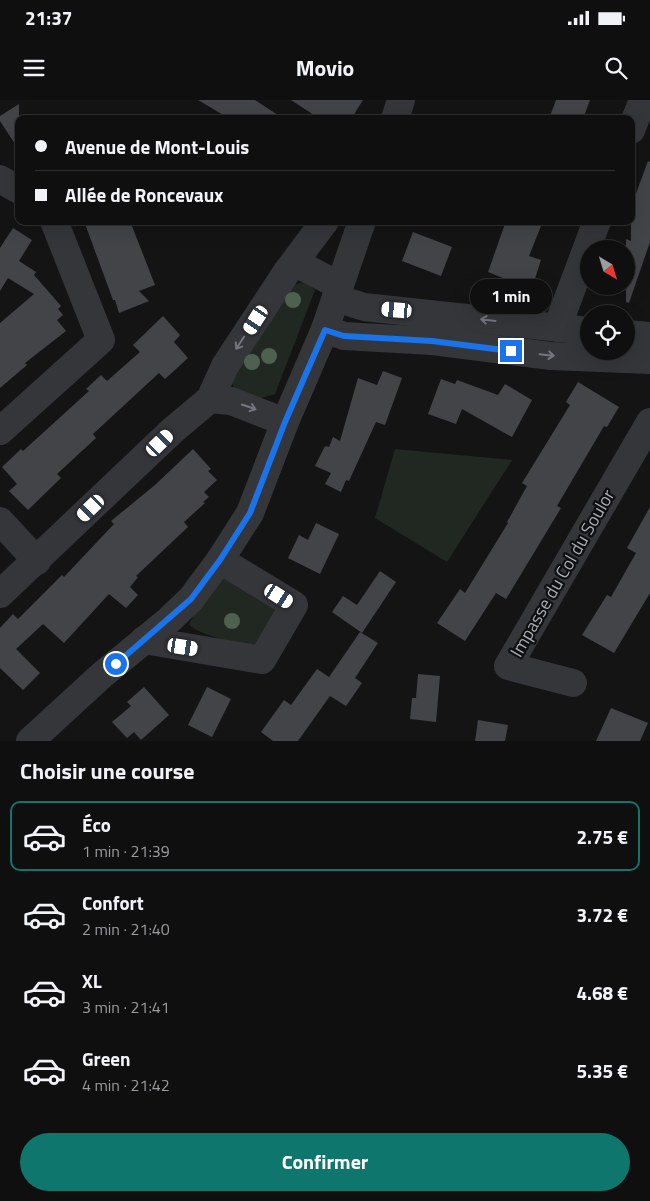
<!DOCTYPE html>
<html lang="fr">
<meta charset="utf-8">
<style>
:root{--surface:#0f0f10;--page:#181819;--text:#f1f3f6;--muted:#9b9c9f;--line:#2f2f30;--accent:#0f766e}
body{margin:0;font-family:"Titillium Web",sans-serif;background:var(--page);color:var(--text);height:100vh;display:flex;flex-direction:column;font-size:19px;white-space:nowrap}
*{box-sizing:border-box;margin:0}
p{font-size:16px;color:var(--muted)}
.icon{flex:none;width:28px;height:28px;fill:none;stroke:currentColor;stroke-width:2;stroke-linecap:round;stroke-linejoin:round}
.map{position:relative;height:641px;overflow:hidden}
.details{display:flex;flex-direction:column;background:var(--surface);flex:1}
.details>*{flex:none}
.hud{position:absolute;left:15px;top:15px;width:620px;height:110px;border-radius:10px;box-shadow:0 5px 20px #0002,0 0 0 1px var(--line);display:grid;align-content:center;height:110px;padding:0 20px;background:var(--surface)}
.needle{width:32px;rotate:142deg}
.fabs{position:absolute;left:580px;top:140px;display:grid;gap:10px}
.fabs a{display:grid;place-items:center;width:55px;height:55px;border-radius:50%;background:var(--surface);box-shadow:0 5px 20px #0002,0 0 0 1px var(--line);font-size:25px}
.end{position:absolute;width:22px;height:22px;margin:-11px;border:6px solid #1a73e8;background:#fff;box-shadow:0 0 0 2px #fff}
.from{border-radius:50%}
.bubble{position:absolute;height:35px;border-radius:18px;background:var(--surface);box-shadow:0 5px 20px #0002,0 0 0 1px var(--line);font-size:16px;font-weight:700;line-height:35px;text-align:center}
.car{position:absolute;width:15px;height:30px;margin:-15px -8px;border-radius:6px;box-shadow:0 0 4px 1px #0007;background:linear-gradient(#fff 24%,#345 0 40%,#fff 0 76%,#345 0 86%,#fff 0)}
.hud b{display:flex;align-items:center;gap:18px;height:48px;font-size:19px}
.hud b+b{border-top:1px solid var(--line)}
.hud i{width:12px;height:12px;background:var(--text)}
ul{padding:0;list-style:none}
li{display:flex;align-items:center;gap:15px;height:70px;margin:0 10px 8px;padding:0 10px;border:2px solid transparent;border-radius:10px}
li div{flex:1}
li b{display:block;font-size:19px}
li em{font-style:normal;font-weight:700}
li.selected{border-color:var(--accent)}
li>.icon{width:45px;height:45px;stroke-width:1.5}
h2{padding:0 20px;font-size:22px;line-height:60px}
.cta{display:flex;gap:10px;margin-top:auto;padding:10px 20px}
.cta a{flex:1;height:58px;border-radius:30px;background:var(--accent);color:#fff;font-size:20px;font-weight:700;line-height:58px;text-align:center}
.status{display:flex;justify-content:space-between;align-items:center;height:35px;padding:0 25px;background:var(--surface);direction:ltr}
.status svg{height:14px;fill:currentColor}
header{display:flex;justify-content:space-between;align-items:center;height:65px;padding:0 20px;background:var(--surface);font-size:22px;font-weight:700}
.map>svg:first-child{display:block}
.green{fill:#202821}
.building{fill:#434448}
.lines{fill:none;stroke-linecap:round;stroke-linejoin:round}
.minor{stroke:#35363a;stroke-width:28}
.tree{fill:#4e6050}
.oneway{stroke:#73767e}
.route{stroke:#1a73e8;stroke-width:6}
.labels{text-anchor:middle;dominant-baseline:central;stroke-width:4.5;stroke-linejoin:round;paint-order:stroke}
.street-label{font-size:18px;fill:#a6abb5;stroke:#0f0f10}
</style>
<div class="status"><b>21:37</b><svg viewBox="0 0 49 12"><path d="M0 12V9h3v3zM5 12V6h3v6zM10 12V3h3v9zM15 12V0h3v12zM26 1h20v11H26zM47 4h2v5h-2z"/></svg></div>
<header><svg class="icon" aria-label="menu" viewBox="0 0 24 24"><path d="M4 6h16M4 12h16M4 18h16"/></svg>Movio<svg class="icon" aria-label="search" viewBox="0 0 24 24"><circle cx="10" cy="10" r="6"/><path d="M15 15l6 6"/></svg></header>
<div class="map">
<svg width="650" height="641" viewBox="0 0 650 641">
<rect width="100%" height="100%" fill="#141415"/>
<g class="green">
<path d="M302 182 310 185 315 190 275 294 257 299 235 291 231 280 294 185Z"/>
<path d="M395 349 512 360 447 462 375 418Z"/>
<path d="M224 477 280 504 257 545C242 544 198 536 189 524L195 513Z"/>
</g>
<g class="building">
<path d="M198 0H255L284 19H230Z"/>
<path d="M291 0H363L351 19H320Z"/>
<path d="M556 0H590L583 19H549Z"/>
<path d="M19 4V50L0 21V16Z"/>
<path d="M648 61 650 62V142L629 203 626 202V139L631 141V107Z"/>
<path d="M84 121H130L155 185 139 191 149 201 119 213 115 200H113Z"/>
<path d="M506 121H543L529 156 541 160 531 191 509 184 510 181 488 172Z"/>
<path d="M13 128 32 140 19 161 36 172 34 175 61 206 58 209 63 215 57 220 66 231 25 263 27 265 0 288V223L34 194 8 178 0 191V148Z"/>
<path d="M413 132 452 147 441 176 402 161Z"/>
<path d="M163 216 180 235 174 242 188 258 165 279 159 273 93 334 96 338 57 374 61 378 28 410 9 391 17 384 2 367 21 349 23 351 89 291 86 289 101 275 107 281 140 252 133 245Z"/>
<path d="M383 271 402 278 385 325 376 322 349 381 346 380 341 392 325 384 331 373 315 366 325 346 329 347 333 337 340 341 358 278 377 285Z"/>
<path d="M441 279 455 284 457 280 498 295 505 284 532 300 512 337 462 309 456 324 428 314Z"/>
<path d="M578 282 619 307 607 327 604 326 557 406 561 408 506 499 496 493 465 541 437 523 460 489 465 493 508 423 507 422 527 386 522 383 570 305 566 302Z"/>
<path d="M193 349 211 369 208 371 217 380 204 392 209 397 203 402 205 403 184 422 188 427 136 476 138 477 130 487 138 495 126 508 109 494 64 543 43 524 16 549 40 573 23 590 0 568V528L13 514 18 519 62 475 64 477 114 424 111 421 155 385Z"/>
<path d="M650 407V493L614 553 582 535 607 495 611 497 636 453 627 448Z"/>
<path d="M316 423 339 434 320 474 288 458 299 435 308 440Z"/>
<path d="M380 471 396 482 362 533 332 512 343 496 357 505Z"/>
<path d="M360 532 378 543 355 578 362 583 346 606 330 596 298 641H273L261 632 284 600 291 605 317 569 329 577Z"/>
<path d="M418 574 440 576 436 622 410 619 412 598H416Z"/>
<path d="M144 587 169 615 141 640 134 632 127 638 112 622 131 606 127 602Z"/>
<path d="M207 587 231 599 212 637 188 625Z"/>
<path d="M611 608 648 623 640 641H596Z"/>
<path d="M478 620 508 625 505 641H475Z"/>
</g>
<g class="lines">
<g class="minor">
<path d="M395 19 401 0"/>
<path d="M631 30 643 0"/>
<path d="M0 79 19 90"/>
<path d="M296 163 340 186"/>
<path d="M336 198 364 207 589 231"/>
<path d="M557 228 597 121"/>
<path d="M325 229 344 236 432 241 551 256 650 260"/>
<path d="M626 234 650 236"/>
<path d="M210 299 231 301 285 322"/>
<path d="M0 331 101 240 54 121"/>
<path d="M0 421 37 461"/>
<path d="M0 494 173 330 210 299 225 266 286 173 325 121"/>
<path d="M144 540 262 560 294 505 220 460"/>
<path d="M573 583 508 566 650 322"/>
<path d="M30 641 102 575 169 520 191 499 220 460 250 413 285 322 325 229 362 121"/>
</g>
</g>
<g class="tree">
<circle cx="293" cy="200" r="8"/>
<circle cx="269" cy="256" r="8"/>
<circle cx="252" cy="262" r="8"/>
<circle cx="232" cy="521" r="8"/>
</g>
<defs><path id="oneway-shaft" d="M-6 0H5M1.5-3L5.5 0L1.5 3" fill="none" stroke-width="1.6" stroke-linecap="round" stroke-linejoin="round" transform="scale(1.25)"/></defs>
<g class="oneway">
<use href="#oneway-shaft" transform="translate(488 220) rotate(-173)"/>
<use href="#oneway-shaft" transform="translate(240 243) rotate(123)"/>
<use href="#oneway-shaft" transform="translate(547 255) rotate(6)"/>
<use href="#oneway-shaft" transform="translate(249 307) rotate(19)"/>
</g>
<g class="lines">
<path class="route" d="M116 564 191 499 220 460 250 413 285 322 325 230 344 236 432 241 511 251"/>
</g>
<g class="labels">
<g class="street-label">
<text transform="translate(562 473) rotate(-60)">Impasse du Col du Soulor</text>
</g>
</g>
</svg>
<div class="fabs">
<a><svg class="needle" viewBox="-14 -14 28 28"><path d="M0-13l5 13h-10z" fill="#e53935"/><path d="M0 13l5-13h-10z" fill="#9b9c9f"/></svg></a>
<a><svg class="icon" aria-label="locate" viewBox="0 0 24 24"><circle cx="12" cy="12" r="6"/><path d="M12 2v4M12 18v4M2 12h4M18 12h4"/></svg></a>
</div>
<i class="end from" style="left:116px;top:564px"></i>
<i class="end" style="left:511px;top:251px"></i>
<div class="bubble" style="left:470px;top:179px;width:82px">1 min</div>
<i class="car" style="left:397px;top:210px;rotate:275deg"></i>
<i class="car" style="left:256px;top:220px;rotate:213deg"></i>
<i class="car" style="left:160px;top:343px;rotate:46deg"></i>
<i class="car" style="left:91px;top:408px;rotate:226deg"></i>
<i class="car" style="left:279px;top:496px;rotate:122deg"></i>
<i class="car" style="left:183px;top:547px;rotate:99deg"></i>
<div class="hud">
<b><i class="from"></i>Avenue de Mont-Louis</b>
<b><i></i>Allée de Roncevaux</b>
</div>
</div>
<section class="details">
<h2>Choisir une course</h2>
<ul>
<li class="selected"><svg class="icon" aria-label="car" viewBox="0 0 24 24"><path d="M5 17H2v-5l4-1 3-4h7l3 4 3 1v5h-3M9 17h6M6 11h13"/><circle cx="7" cy="17" r="2"/><circle cx="17" cy="17" r="2"/></svg><div><b>Éco</b><p>1 min · 21:39</p></div><em>2.75 €</em></li>
<li><svg class="icon" aria-label="car" viewBox="0 0 24 24"><path d="M5 17H2v-5l4-1 3-4h7l3 4 3 1v5h-3M9 17h6M6 11h13"/><circle cx="7" cy="17" r="2"/><circle cx="17" cy="17" r="2"/></svg><div><b>Confort</b><p>2 min · 21:40</p></div><em>3.72 €</em></li>
<li><svg class="icon" aria-label="car" viewBox="0 0 24 24"><path d="M5 17H2v-5l4-1 3-4h7l3 4 3 1v5h-3M9 17h6M6 11h13"/><circle cx="7" cy="17" r="2"/><circle cx="17" cy="17" r="2"/></svg><div><b>XL</b><p>3 min · 21:41</p></div><em>4.68 €</em></li>
<li><svg class="icon" aria-label="car" viewBox="0 0 24 24"><path d="M5 17H2v-5l4-1 3-4h7l3 4 3 1v5h-3M9 17h6M6 11h13"/><circle cx="7" cy="17" r="2"/><circle cx="17" cy="17" r="2"/></svg><div><b>Green</b><p>4 min · 21:42</p></div><em>5.35 €</em></li>
</ul>
<div class="cta"><a>Confirmer</a></div>
</section>
